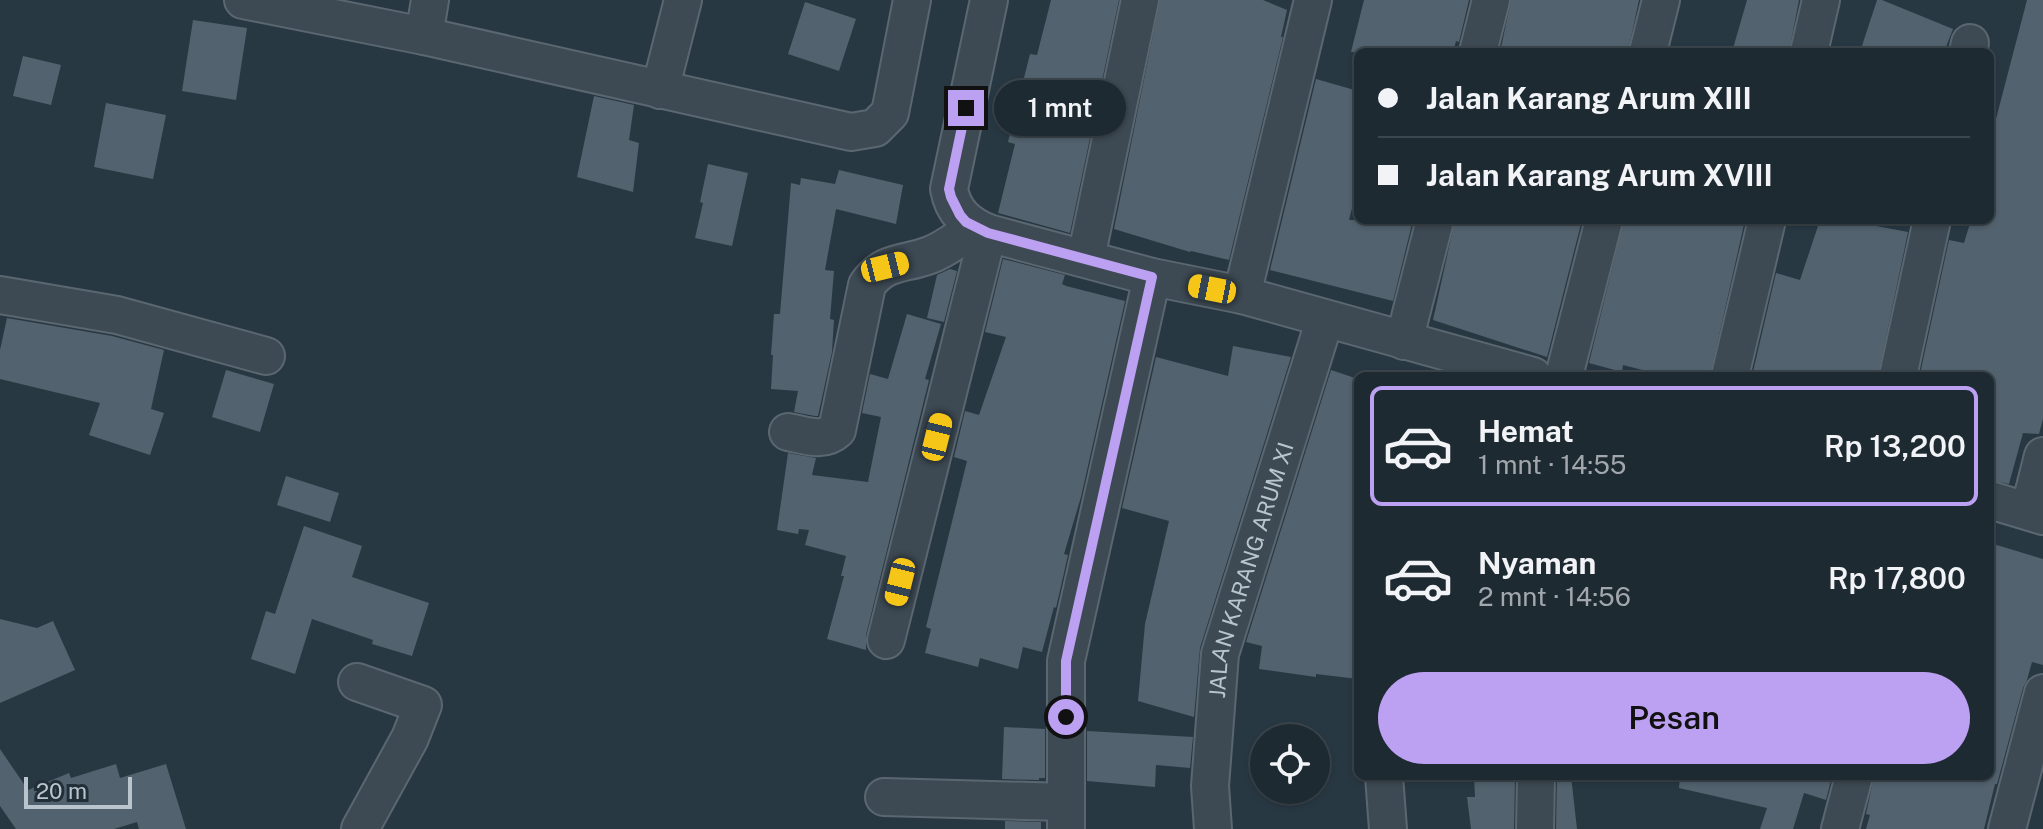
<!DOCTYPE html>
<html lang="id">
<meta charset="utf-8">
<style>
:root{--surface:#1e2a32;--page:#26323a;--text:#f1f3f6;--muted:#a1a7ac;--line:#3c464d;--accent:#bca0f2}
body{margin:0;font-family:"Public Sans",sans-serif;background:var(--page);color:var(--text);height:100vh;display:flex;flex-direction:column;font-size:30px;white-space:nowrap}
*{box-sizing:border-box;margin:0}
p{font-size:26px;color:var(--muted)}
.icon{flex:none;width:44px;height:44px;fill:none;stroke:currentColor;stroke-width:2;stroke-linecap:round;stroke-linejoin:round}
.map{position:relative;flex:1;overflow:hidden}
.details{position:absolute;left:1354px;top:372px;width:640px;height:408px;display:flex;flex-direction:column;background:var(--surface);border-radius:12px;box-shadow:0 2px 6px #0004,0 0 0 2px var(--line)}
.details>*{flex:none}
.top-card{position:absolute;left:1354px;top:48px;width:640px;height:176px;border-radius:12px;box-shadow:0 2px 6px #0004,0 0 0 2px var(--line);display:grid;align-content:center;height:176px;padding:0 24px;background:var(--surface)}
.fabs{position:absolute;left:1250px;top:724px;display:grid;gap:16px}
.fabs a{display:grid;place-items:center;width:80px;height:80px;border-radius:50%;background:var(--surface);box-shadow:0 2px 6px #0004,0 0 0 2px var(--line);font-size:40px}
.scale{position:absolute;left:24px;bottom:20px;width:108px;box-sizing:border-box;padding-left:8px;border:4px solid #bac4cd;border-top:0;font-size:22px;line-height:28px;white-space:nowrap;color:#bac4cd;-webkit-text-stroke:6px #212f39;paint-order:stroke}
.end{position:absolute;width:36px;height:36px;margin:-18px;border:10px solid #bca0f2;background:#111;box-shadow:0 0 0 4px #111}
.from{border-radius:50%}
.bubble{position:absolute;height:56px;border-radius:28px;background:var(--surface);box-shadow:0 2px 6px #0004,0 0 0 2px var(--line);font-size:26px;font-weight:600;line-height:56px;text-align:center}
.car{position:absolute;width:24px;height:48px;margin:-24px -12px;border-radius:10px;box-shadow:0 0 6px 2px #0007;background:linear-gradient(#f5c518 24%,#345 0 40%,#f5c518 0 76%,#345 0 86%,#f5c518 0)}
.top-card b{display:flex;align-items:center;gap:28px;height:76px;font-size:30px}
.top-card b+b{border-top:2px solid var(--line)}
.top-card i{width:20px;height:20px;background:var(--text)}
ul{padding:14px 0 0;list-style:none}
li{display:flex;align-items:center;gap:24px;height:120px;margin:0 16px 12px;padding:0 8px;border:4px solid transparent;border-radius:12px}
li div{flex:1}
li b{display:block;font-size:30px}
li em{font-style:normal;font-weight:600}
li.current{border-color:var(--accent)}
li>.icon{width:72px;height:72px;stroke-width:1.5}
.cta{display:flex;gap:16px;margin-top:auto;padding:16px 24px}
.cta a{flex:1;height:92px;border-radius:48px;background:var(--accent);color:#111;font-size:32px;font-weight:600;line-height:92px;text-align:center}
.map>svg:first-child{display:block}
.building{fill:#52626e}
.lines{fill:none;stroke-linecap:round;stroke-linejoin:round}
.minor-casing{stroke:#5b6770;stroke-width:40}
.minor{stroke:#3d4953;stroke-width:36}
.route{stroke:#bca0f2;stroke-width:10}
.labels{text-anchor:middle;dominant-baseline:central;stroke-width:7;stroke-linejoin:round;paint-order:stroke}
.street-label{font-size:22px;fill:#bac4cd;stroke:#212f39}
</style>
<div class="map">
<svg width="2043" height="829" viewBox="0 0 2043 829">
<rect width="100%" height="100%" fill="#283843"/>
<g class="building">
<path d="M1051 0H1119L1070 233 998 213 1015 144 1008 142 1030 54 1037 55Z"/>
<path d="M1160 0H1263L1287 10 1281 37H1283L1229 260 1191 251 1190 252 1114 229Z"/>
<path d="M1364 0H1469L1459 42 1456 41 1453 52H1351Z"/>
<path d="M1511 0H1639L1628 52H1513L1501 48Z"/>
<path d="M1747 0H1799L1789 52H1732Z"/>
<path d="M1877 0H1882L1953 29 1944 52H1860Z"/>
<path d="M2027 0H2043V419L2039 434 2023 433 2009 484 1990 480V376H1927L1920 374 1949 240 1964 243 1971 220H1990V142Z"/>
<path d="M805 2 856 19 839 71 788 54Z"/>
<path d="M193 20 247 28 236 100 182 91Z"/>
<path d="M23 56 61 65 51 105 13 96Z"/>
<path d="M1316 79 1358 91V185L1349 220H1413L1393 301 1270 270Z"/>
<path d="M594 96 634 105 629 140 639 143 633 192 577 177Z"/>
<path d="M106 103 166 115 153 179 94 167Z"/>
<path d="M708 164 748 173 732 246 695 238 703 203 700 202Z"/>
<path d="M839 170 903 185 896 224 836 209 825 270 834 271 830 319 834 320 832 352 818 416H815L794 412 798 391 771 389 773 355H771L774 314H780L791 183 800 185 801 178 835 184Z"/>
<path d="M1455 220H1582L1547 357 1433 320Z"/>
<path d="M1624 220H1745L1710 376H1666L1623 365 1622 372 1589 363Z"/>
<path d="M1820 220H1872L1871 225 1908 232 1878 376H1752L1776 273 1800 280Z"/>
<path d="M1003 259 1065 275 1062 284 1066 286 1125 301 1081 497 1064 554 1068 555 1056 608 1054 607 1042 652 1023 647 1018 669 980 658 978 667 925 653 931 629 926 627 967 461 954 457 965 411 979 415 1006 337 985 332Z"/>
<path d="M950 269 957 271 944 322 927 318 937 275Z"/>
<path d="M907 314 941 324 925 379 929 380 866 635V650L827 639 844 576H841L846 556 805 545 809 530 799 529 798 534 777 530 788 453 816 458 812 475 868 482 881 417 862 413 870 374 888 379Z"/>
<path d="M7 318 112 336 164 350 151 409 164 413 150 455 89 435 100 403 0 379V350Z"/>
<path d="M1233 346 1291 357 1200 648 1194 717 1138 701 1145 624 1169 521 1122 508 1156 357 1228 376Z"/>
<path d="M226 370 274 384 260 432 212 417Z"/>
<path d="M1331 370 1358 379V679L1316 674V677L1259 669 1262 646 1246 642Z"/>
<path d="M286 476 339 493 330 522 277 505Z"/>
<path d="M304 526 362 546 352 577 429 603 412 656 372 644 373 640 312 619 295 674 251 659 266 611 275 614Z"/>
<path d="M1990 543 2043 559V665L2032 662 2027 680 2023 688 1997 784H1995L1984 829H1866L1870 815 1866 814 1874 776H1990Z"/>
<path d="M0 619 37 628 53 621 75 670 0 703Z"/>
<path d="M1004 727 1045 729V778H1039V780L1002 779Z"/>
<path d="M1087 731 1193 737 1190 768 1156 765 1155 787 1087 781Z"/>
<path d="M0 749 28 790 69 773 71 778 116 764 120 778 166 764 186 829H139L137 822 114 829H16L0 806Z"/>
<path d="M1474 776H1515L1514 829H1471L1467 797H1475Z"/>
<path d="M1557 776H1571L1577 829H1556Z"/>
<path d="M1680 776H1832L1826 800 1804 793 1793 829H1760L1767 808 1679 788Z"/>
<path d="M1005 821 1041 822V829H1005Z"/>
</g>
<g class="lines">
<g class="minor-casing">
<g id="minor">
<path d="M243 0 424 36 851 132 875 128 890 113 912 0"/>
<path d="M424 36 430 0"/>
<path d="M1478 52 1491 0"/>
<path d="M1648 52 1661 0"/>
<path d="M1809 52 1821 0"/>
<path d="M1968 52 1970 43"/>
<path d="M660 90 683 0"/>
<path d="M988 233C967 224 953 212 949 189L989 0"/>
<path d="M1086 258 1140 0"/>
<path d="M0 295 117 315 266 356"/>
<path d="M1242 295 1313 0"/>
<path d="M1404 341 1435 220"/>
<path d="M1564 376 1604 220"/>
<path d="M1730 376 1767 220"/>
<path d="M1898 376 1932 220"/>
<path d="M788 432C805 435 823 443 837 430L867 285C884 260 904 265 930 255 946 249 960 237 975 228"/>
<path d="M1990 500 2043 516"/>
<path d="M2029 511 2043 456"/>
<path d="M886 640 988 233 1152 277 1242 295 1533 376"/>
<path d="M357 682 423 705 410 738 360 829"/>
<path d="M1384 776 1388 829"/>
<path d="M884 797 1066 802"/>
<path d="M1066 829V661L1152 277"/>
<path id="s1" d="M1213 829 1210 786 1220 654 1325 319"/>
<path d="M1535 829 1536 776"/>
<path d="M1840 829 1854 776"/>
<path d="M2007 829 2043 693"/>
</g>
</g>
<use href="#minor" class="minor"/>
</g>
<g class="lines">
<path class="route" d="M966 108 949 189 951 197 960 215 966 222 988 233 1152 277 1066 661V717"/>
</g>
<g class="labels">
<g class="street-label">
<text stroke="none"><textPath href="#s1" startOffset="264">JALAN KARANG ARUM XI</textPath></text>
</g>
</g>
</svg>
<div class="fabs">
<a><svg class="icon" aria-label="locate" viewBox="0 0 24 24"><circle cx="12" cy="12" r="6"/><path d="M12 2v4M12 18v4M2 12h4M18 12h4"/></svg></a>
</div>
<div class="scale">20 m</div>
<i class="end from" style="left:1066px;top:717px"></i>
<i class="end" style="left:966px;top:108px"></i>
<div class="bubble" style="left:994px;top:80px;width:132px">1 mnt</div>
<i class="car" style="left:885px;top:267px;rotate:76deg"></i>
<i class="car" style="left:1212px;top:289px;rotate:281deg"></i>
<i class="car" style="left:937px;top:437px;rotate:14deg"></i>
<i class="car" style="left:900px;top:582px;rotate:194deg"></i>
<div class="top-card">
<b><i class="from"></i>Jalan Karang Arum XIII</b>
<b><i></i>Jalan Karang Arum XVIII</b>
</div>
<section class="details">
<ul>
<li class="current"><svg class="icon" aria-label="car" viewBox="0 0 24 24"><path d="M5 17H2v-5l4-1 3-4h7l3 4 3 1v5h-3M9 17h6M6 11h13"/><circle cx="7" cy="17" r="2"/><circle cx="17" cy="17" r="2"/></svg><div><b>Hemat</b><p>1 mnt · 14:55</p></div><em>Rp 13,200</em></li>
<li><svg class="icon" aria-label="car" viewBox="0 0 24 24"><path d="M5 17H2v-5l4-1 3-4h7l3 4 3 1v5h-3M9 17h6M6 11h13"/><circle cx="7" cy="17" r="2"/><circle cx="17" cy="17" r="2"/></svg><div><b>Nyaman</b><p>2 mnt · 14:56</p></div><em>Rp 17,800</em></li>
</ul>
<div class="cta"><a>Pesan</a></div>
</section>
</div>
